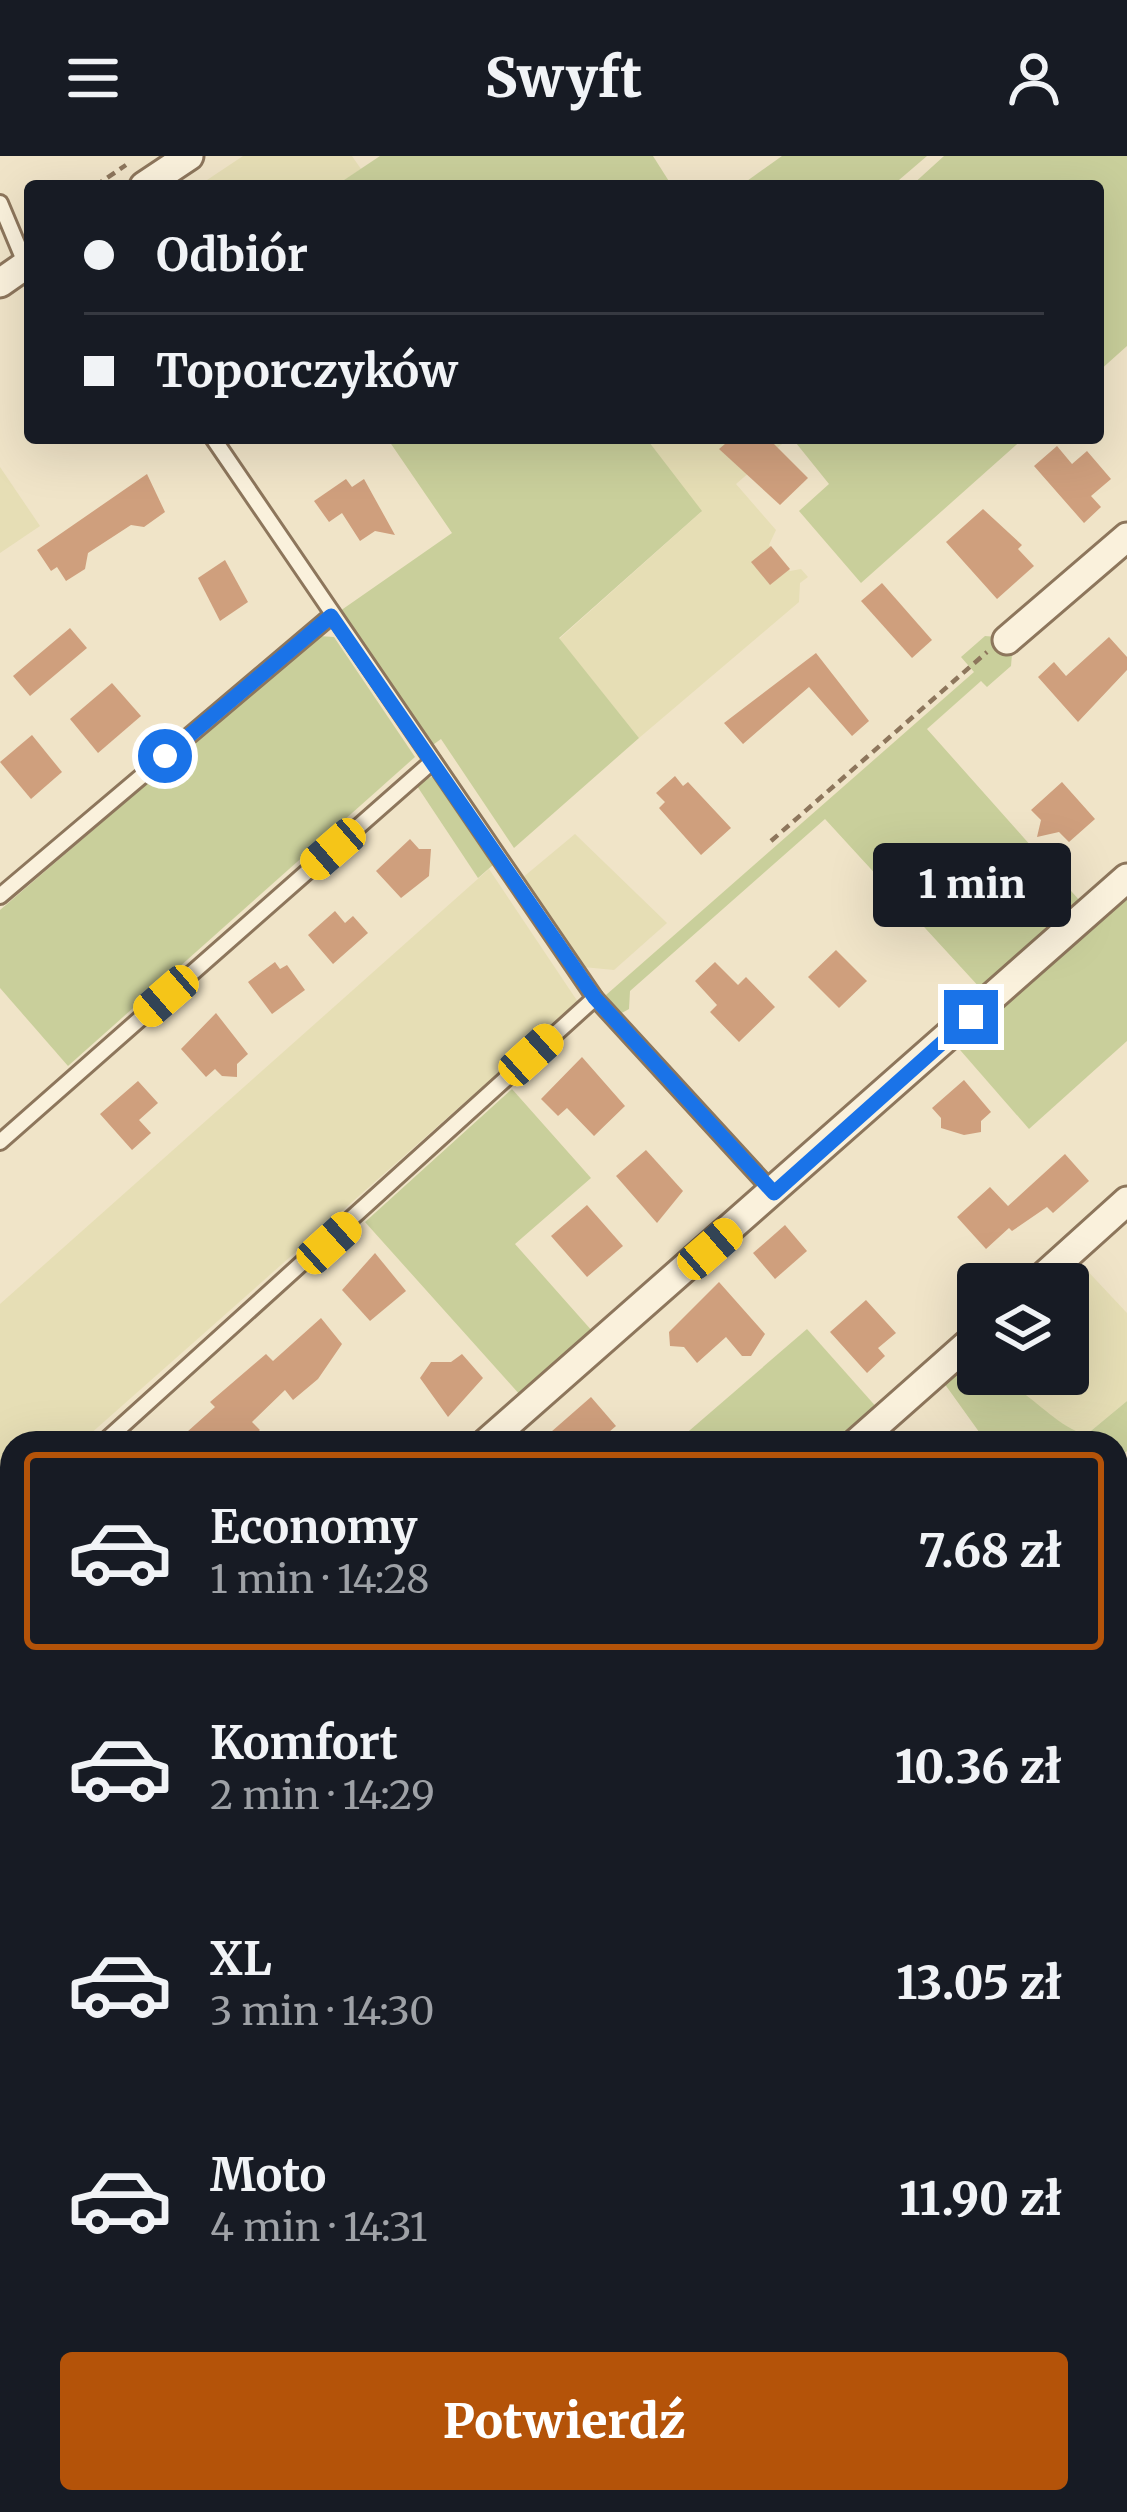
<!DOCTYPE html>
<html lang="pl">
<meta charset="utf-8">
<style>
:root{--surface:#171b24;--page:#242831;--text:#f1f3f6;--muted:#9ea1a6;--line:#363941;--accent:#b45309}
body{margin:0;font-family:Merriweather,serif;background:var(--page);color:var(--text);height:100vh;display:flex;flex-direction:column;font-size:45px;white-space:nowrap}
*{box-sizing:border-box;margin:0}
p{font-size:39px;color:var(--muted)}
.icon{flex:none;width:66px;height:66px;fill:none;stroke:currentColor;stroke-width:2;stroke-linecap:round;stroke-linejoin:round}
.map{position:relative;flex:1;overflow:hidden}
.sheet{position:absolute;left:0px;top:1275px;width:1128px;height:1083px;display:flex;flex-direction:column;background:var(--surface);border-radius:36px 36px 0 0;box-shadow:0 12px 48px #0002}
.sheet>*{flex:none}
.guide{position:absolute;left:24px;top:24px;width:1080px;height:264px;border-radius:12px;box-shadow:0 12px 48px #0002;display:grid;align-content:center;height:264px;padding:0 60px;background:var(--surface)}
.fabs{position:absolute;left:957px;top:1107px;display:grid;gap:24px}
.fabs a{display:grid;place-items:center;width:132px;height:132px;border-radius:12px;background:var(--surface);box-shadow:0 12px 48px #0002;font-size:60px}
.end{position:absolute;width:54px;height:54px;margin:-27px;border:15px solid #1a73e8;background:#fff;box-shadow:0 0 0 6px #fff}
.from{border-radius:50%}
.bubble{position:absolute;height:84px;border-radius:12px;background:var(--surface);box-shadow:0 12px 48px #0002;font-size:39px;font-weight:800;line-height:84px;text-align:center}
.car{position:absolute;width:36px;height:72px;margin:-36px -18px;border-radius:15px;box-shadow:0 0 9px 3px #0007;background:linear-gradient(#f5c518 24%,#345 0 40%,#f5c518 0 76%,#345 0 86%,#f5c518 0)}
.guide b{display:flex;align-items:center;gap:42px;height:114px;font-size:45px}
.guide b+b{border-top:3px solid var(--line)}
.guide i{width:30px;height:30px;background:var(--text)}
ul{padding:21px 0 0;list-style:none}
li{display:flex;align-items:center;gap:36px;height:198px;margin:0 24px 18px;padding:0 36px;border:6px solid transparent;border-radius:12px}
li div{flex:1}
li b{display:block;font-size:45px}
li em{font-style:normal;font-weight:800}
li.active{border-color:var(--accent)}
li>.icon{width:108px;height:108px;stroke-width:1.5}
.button{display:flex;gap:24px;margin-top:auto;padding:24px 60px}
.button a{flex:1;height:138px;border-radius:12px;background:var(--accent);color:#fff;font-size:48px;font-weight:800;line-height:138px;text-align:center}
header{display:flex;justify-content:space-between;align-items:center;height:156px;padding:0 60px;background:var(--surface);font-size:54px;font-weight:800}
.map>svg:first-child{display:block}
.farmland{fill:#e6deb5}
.green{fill:#c9cf9b}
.building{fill:#cf9f7d}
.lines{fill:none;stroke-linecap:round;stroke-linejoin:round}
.service-casing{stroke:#8d765c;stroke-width:20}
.minor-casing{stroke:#8d765c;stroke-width:33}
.tertiary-casing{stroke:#8d765c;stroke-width:39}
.path{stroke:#8d765c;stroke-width:4.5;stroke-dasharray:9 6;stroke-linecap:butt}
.service{stroke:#faf1dc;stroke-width:14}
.minor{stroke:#faf1dc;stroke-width:27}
.tertiary{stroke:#faf1dc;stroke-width:33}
.route{stroke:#1a73e8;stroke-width:15}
</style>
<header><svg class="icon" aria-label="menu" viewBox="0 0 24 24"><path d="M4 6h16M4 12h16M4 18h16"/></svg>Swyft<svg class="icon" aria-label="person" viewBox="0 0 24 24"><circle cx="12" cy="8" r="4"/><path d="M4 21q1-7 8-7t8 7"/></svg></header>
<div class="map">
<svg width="1127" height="2356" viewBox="0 0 1127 2356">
<rect width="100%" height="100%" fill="#f0e4c8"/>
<g class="farmland">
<path d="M243 0H352L361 13 335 30H198Z"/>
<path d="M646 282H789L736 328 776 374 769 389 790 415 801 413 808 421 800 427 799 446 639 582 559 483 701 356Z"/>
<path d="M0 311 40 370 0 397Z"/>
<path d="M575 678 667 767 614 814 583 811 521 723Z"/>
<path d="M489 713 578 846 80 1287H12V1347L0 1358V1148Z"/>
<path d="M1080 1107 1127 1157V1245L1086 1279 1063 1272 996 1218H1068V1128H1056Z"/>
</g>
<g class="green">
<path d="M380 0H653L672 30H335Z"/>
<path d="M782 0H927L892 30H740Z"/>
<path d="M944 0H1127V190L1098 216V30H911Z"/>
<path d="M387 282H646L702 355 559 482 639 582 514 692 441 583 430 591 340 455 452 377Z"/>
<path d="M792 282H1024L861 427 799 355 829 328Z"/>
<path d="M319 480 334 481 415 601 68 910 0 832V754Z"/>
<path d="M985 480 997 481 1012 498 1011 510 987 531 981 525 927 573 1080 745 981 833 825 663 630 835 629 853 620 858 606 839 974 516 961 501Z"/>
<path d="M434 620 494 708 478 722 415 627Z"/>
<path d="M1127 733V885L1029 973 954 887Z"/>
<path d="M512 933 591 1022 515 1088 593 1176 521 1240 365 1066Z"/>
<path d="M807 1173 879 1254 842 1287H675Z"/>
<path d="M975 1201 978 1218C1018 1218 1047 1267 1086 1279L1127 1245V1295L1116 1305V1287H987L944 1227Z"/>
<path d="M0 1551 12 1564V1687L0 1698Z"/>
<path d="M84 2346H305L268 2356H88Z"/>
</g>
<g class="building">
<path d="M732 282H768L808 322 780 349 719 293Z"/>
<path d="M1057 290 1072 308 1087 295 1111 323 1091 340 1101 351 1084 367 1034 310Z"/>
<path d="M147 318 165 356 144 371 131 369 88 397 85 413 66 425 57 411 51 415 37 394Z"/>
<path d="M346 323 352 331 364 323 395 379 375 375 360 385 342 357 329 366 314 345Z"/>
<path d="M983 353 1022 389 1018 393 1034 410 997 443 946 386Z"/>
<path d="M771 390 790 413 770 429 751 406Z"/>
<path d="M225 404 248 446 220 465 198 422Z"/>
<path d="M882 427 932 484 912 502 861 445Z"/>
<path d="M70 472 87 492 30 540 13 520Z"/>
<path d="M1109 481 1127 501V514L1078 566 1038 521 1054 506 1066 520Z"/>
<path d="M816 497 869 565 852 580 809 531 743 588 724 567Z"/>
<path d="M112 527 141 560 98 597 70 563Z"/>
<path d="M32 579 62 616 31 643 0 606Z"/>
<path d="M675 620 683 630 688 626 731 672 701 699 659 652 665 646 656 637Z"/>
<path d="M1062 626 1095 663 1069 686 1059 676 1037 681 1041 664 1031 654Z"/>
<path d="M410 683 419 693H431L429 720 401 742 376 715Z"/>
<path d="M335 755 345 767 353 760 368 777 333 808 308 779Z"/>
<path d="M836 794 867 825 839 852 808 821Z"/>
<path d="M275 806 280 813 287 809 305 834 272 858 248 826Z"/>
<path d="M715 806 738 829 746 821 775 851 739 886 710 856 717 849 695 825Z"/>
<path d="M216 857 248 898 237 908V921L222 920 215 913 206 921 181 893Z"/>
<path d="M582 901 625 950 594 980 567 952 558 960 541 943Z"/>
<path d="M964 924 991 956 981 965V976L964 979 941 972V962L932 952Z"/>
<path d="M138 925 158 947 139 964 151 977 132 994 100 958Z"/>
<path d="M646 994 683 1035 657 1067 616 1020Z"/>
<path d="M1065 998 1089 1025 1053 1057 1047 1051 1012 1075 1009 1072 986 1093 957 1061 990 1031 1008 1050Z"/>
<path d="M587 1049 623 1090 587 1121 551 1080Z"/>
<path d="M785 1069 807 1095 775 1123 753 1097Z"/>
<path d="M375 1097 406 1135 370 1165 342 1134Z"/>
<path d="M719 1126 765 1178 751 1200H742L726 1181 697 1207 684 1191 670 1190 669 1176Z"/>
<path d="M866 1144 896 1177 878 1192 885 1200 867 1217 830 1176Z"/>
<path d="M321 1162 342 1188 318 1223 293 1244 285 1234 252 1266 260 1274 245 1287H196L187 1276 215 1251 210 1246 266 1198 273 1205Z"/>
<path d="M462 1198 483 1222 448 1261 420 1222 431 1206H451Z"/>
<path d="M591 1241 616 1270 596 1287H560L551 1276Z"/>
</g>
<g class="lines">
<g class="service-casing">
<g id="service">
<path d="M0 47 26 109"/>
<path d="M213 282 595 842 774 1037"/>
<path d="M0 740 331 460"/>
<path d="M0 986 433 605"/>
<path d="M103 1287 595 842"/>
<path d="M0 1378 12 1368"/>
</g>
</g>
<g class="minor-casing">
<g id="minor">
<path d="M144 30 189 0"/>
<path d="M0 127 30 106"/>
<path d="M1007 484 1127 381"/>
<path d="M1035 1128 1127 1045"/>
<path d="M486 1287 1127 722"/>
<path d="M856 1287 978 1179"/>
<path d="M0 1713 12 1702"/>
<path d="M0 2046 12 2036"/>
</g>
</g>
<g class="tertiary-casing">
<g id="tertiary">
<path d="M0 2195 12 2226"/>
<path d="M56 2346 59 2356"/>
</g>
</g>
<g class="path">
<path d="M95 30 126 9"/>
<path d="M771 685 987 496"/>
<path d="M0 2136 12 2165"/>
</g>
<use href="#service" class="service"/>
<use href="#minor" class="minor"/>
<use href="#tertiary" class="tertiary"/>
</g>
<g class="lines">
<path class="route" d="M165 600 331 460 595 842 774 1037 971 861"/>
</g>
</svg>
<div class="fabs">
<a><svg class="icon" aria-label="layers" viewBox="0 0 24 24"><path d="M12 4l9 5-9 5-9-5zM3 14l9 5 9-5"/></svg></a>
</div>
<i class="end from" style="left:165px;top:600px"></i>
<i class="end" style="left:971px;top:861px"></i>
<div class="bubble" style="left:873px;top:687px;width:198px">1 min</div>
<i class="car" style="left:333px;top:693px;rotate:229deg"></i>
<i class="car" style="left:166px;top:840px;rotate:229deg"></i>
<i class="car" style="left:531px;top:899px;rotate:48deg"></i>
<i class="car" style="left:329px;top:1087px;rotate:48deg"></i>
<i class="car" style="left:710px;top:1093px;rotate:49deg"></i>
<div class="guide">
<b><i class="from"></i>Odbiór</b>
<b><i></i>Toporczyków</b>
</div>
<section class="sheet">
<ul>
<li class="active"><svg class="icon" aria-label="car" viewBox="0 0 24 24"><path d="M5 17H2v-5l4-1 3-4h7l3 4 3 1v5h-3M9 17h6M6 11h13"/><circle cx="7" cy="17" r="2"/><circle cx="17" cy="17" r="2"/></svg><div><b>Economy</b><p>1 min · 14:28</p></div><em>7.68 zł</em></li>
<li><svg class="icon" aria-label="car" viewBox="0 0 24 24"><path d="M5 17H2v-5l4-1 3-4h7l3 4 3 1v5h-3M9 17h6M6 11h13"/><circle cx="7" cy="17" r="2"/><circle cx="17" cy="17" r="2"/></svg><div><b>Komfort</b><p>2 min · 14:29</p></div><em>10.36 zł</em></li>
<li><svg class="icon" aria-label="car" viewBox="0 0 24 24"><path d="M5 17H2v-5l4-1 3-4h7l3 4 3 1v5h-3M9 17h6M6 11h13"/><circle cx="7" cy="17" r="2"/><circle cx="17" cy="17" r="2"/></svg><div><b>XL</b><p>3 min · 14:30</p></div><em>13.05 zł</em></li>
<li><svg class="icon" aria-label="car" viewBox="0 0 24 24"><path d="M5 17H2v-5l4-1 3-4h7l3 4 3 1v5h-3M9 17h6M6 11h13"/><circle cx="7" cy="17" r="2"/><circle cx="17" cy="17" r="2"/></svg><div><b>Moto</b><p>4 min · 14:31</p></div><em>11.90 zł</em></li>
</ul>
<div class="button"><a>Potwierdź</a></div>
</section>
</div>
